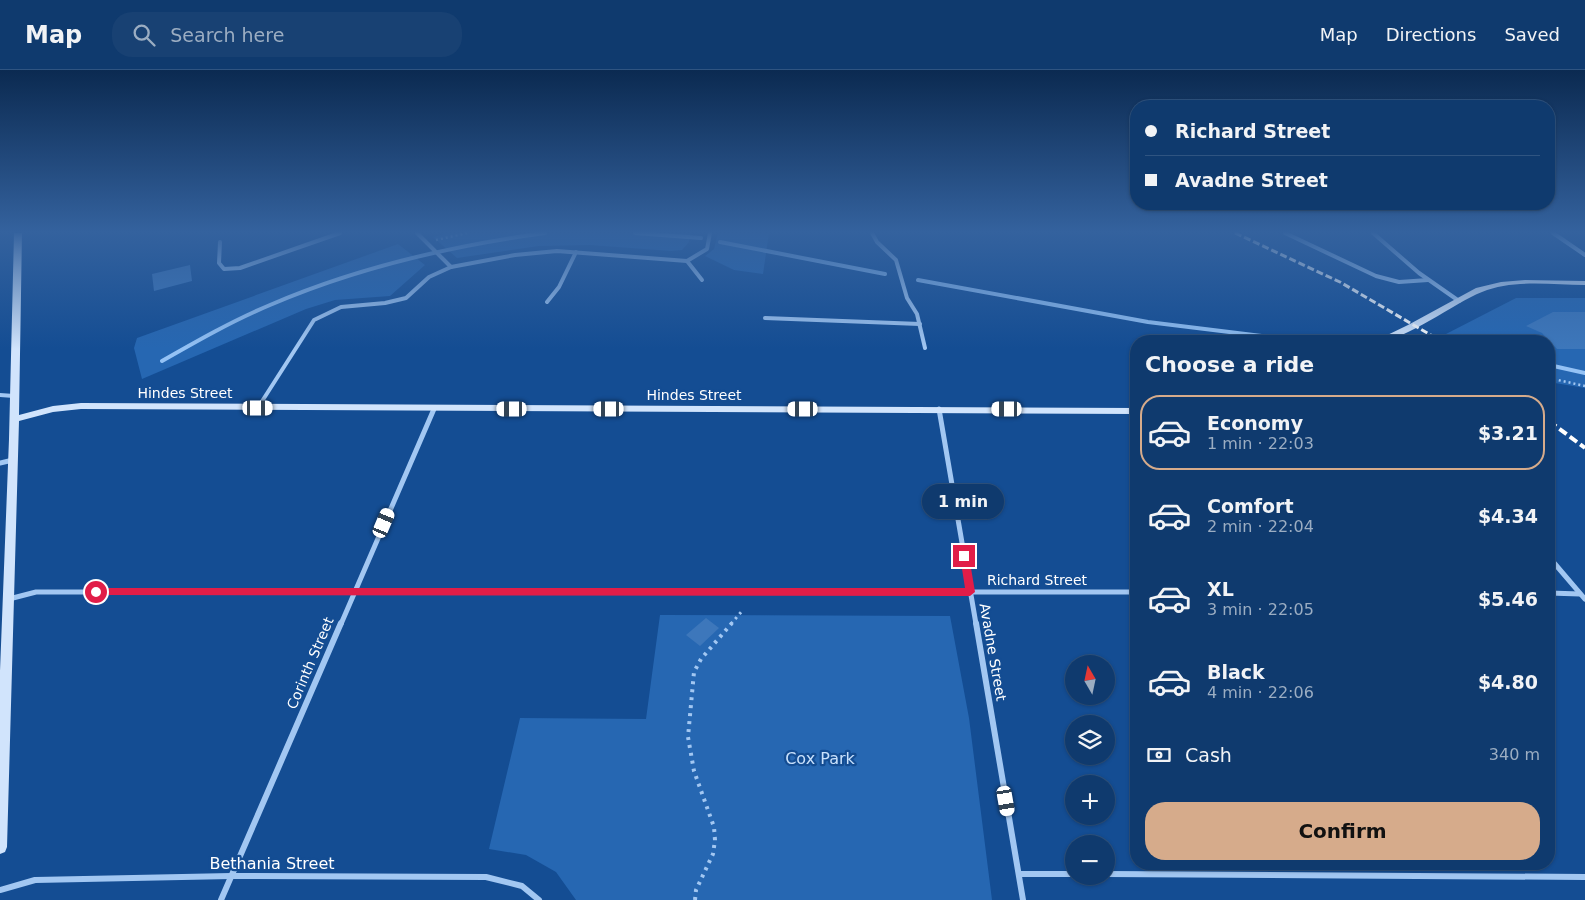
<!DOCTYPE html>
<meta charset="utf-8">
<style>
:root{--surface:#0f3a6e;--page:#184173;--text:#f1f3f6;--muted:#9badc2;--line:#2f5481;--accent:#d6ab8b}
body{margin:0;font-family:"DejaVu Sans",sans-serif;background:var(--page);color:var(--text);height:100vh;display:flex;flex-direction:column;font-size:19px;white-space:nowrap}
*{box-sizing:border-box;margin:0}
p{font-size:16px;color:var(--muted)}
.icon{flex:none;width:28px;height:28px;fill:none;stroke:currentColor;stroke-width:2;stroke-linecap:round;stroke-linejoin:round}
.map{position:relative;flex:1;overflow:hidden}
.panel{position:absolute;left:1130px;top:265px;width:425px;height:535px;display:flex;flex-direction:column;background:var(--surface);border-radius:20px;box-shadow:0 1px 4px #0004,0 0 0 1px var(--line)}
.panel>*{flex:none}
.banner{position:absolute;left:1130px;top:30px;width:425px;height:110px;border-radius:20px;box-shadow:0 1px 4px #0004,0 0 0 1px var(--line);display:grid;align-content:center;height:110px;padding:0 15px;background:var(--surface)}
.needle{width:32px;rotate:351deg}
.fabs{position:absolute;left:1065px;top:585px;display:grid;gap:10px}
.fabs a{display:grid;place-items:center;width:50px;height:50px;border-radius:50%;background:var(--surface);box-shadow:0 1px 4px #0004,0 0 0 1px var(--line);font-size:25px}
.end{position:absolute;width:22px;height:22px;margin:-11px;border:6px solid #e11d48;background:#fff;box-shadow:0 0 0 2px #fff}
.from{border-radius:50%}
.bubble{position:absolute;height:35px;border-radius:18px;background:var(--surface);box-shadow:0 1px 4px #0004,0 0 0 1px var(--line);font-size:16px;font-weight:700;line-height:35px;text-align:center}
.car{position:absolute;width:15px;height:30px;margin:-15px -8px;border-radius:6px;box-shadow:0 0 4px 1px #0007;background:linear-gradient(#fff 24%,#345 0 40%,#fff 0 76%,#345 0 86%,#fff 0)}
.banner b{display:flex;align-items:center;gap:18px;height:48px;font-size:19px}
.banner b+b{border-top:1px solid var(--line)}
.banner i{width:12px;height:12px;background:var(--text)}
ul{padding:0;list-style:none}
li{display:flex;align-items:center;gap:15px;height:75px;margin:0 10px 8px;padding:0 5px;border:2px solid transparent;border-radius:20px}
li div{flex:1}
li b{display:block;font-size:19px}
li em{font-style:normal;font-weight:700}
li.active{border-color:var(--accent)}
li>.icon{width:45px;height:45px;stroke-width:1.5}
h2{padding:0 15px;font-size:22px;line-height:60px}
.pay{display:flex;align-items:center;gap:12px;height:55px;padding:0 15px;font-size:19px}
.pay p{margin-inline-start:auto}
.button{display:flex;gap:10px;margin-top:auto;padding:10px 15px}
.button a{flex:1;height:58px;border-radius:20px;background:var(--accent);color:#111;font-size:20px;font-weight:700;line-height:58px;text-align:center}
header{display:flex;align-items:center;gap:30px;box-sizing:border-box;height:70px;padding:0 25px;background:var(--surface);border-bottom:1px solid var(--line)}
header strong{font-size:24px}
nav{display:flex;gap:28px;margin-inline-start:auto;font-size:18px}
.search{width:350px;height:45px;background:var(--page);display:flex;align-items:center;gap:12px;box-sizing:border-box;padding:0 18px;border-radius:20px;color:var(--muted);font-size:19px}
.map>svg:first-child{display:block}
.green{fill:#2667b2}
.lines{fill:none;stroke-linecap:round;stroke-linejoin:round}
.stream{stroke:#94c2f5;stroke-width:4}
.building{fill:#3d77bb}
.path-far2{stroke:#a2c7f2;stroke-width:2.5;stroke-dasharray:2 3;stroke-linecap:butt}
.path-far1{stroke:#a2c7f2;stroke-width:3;stroke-dasharray:2.5 4;stroke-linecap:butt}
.path{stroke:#a2c7f2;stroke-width:4;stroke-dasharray:3 5;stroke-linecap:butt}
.street-far2{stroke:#a2c7f2;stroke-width:4}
.street-far1{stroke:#a2c7f2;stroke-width:5}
.street{stroke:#a2c7f2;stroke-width:6}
.secondary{fill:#d1e4fc;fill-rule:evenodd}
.rail-far1{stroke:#fff;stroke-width:3;stroke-dasharray:7 3;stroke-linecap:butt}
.rail{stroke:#fff;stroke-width:4;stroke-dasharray:9 4;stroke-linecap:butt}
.route{fill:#e11d48}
.labels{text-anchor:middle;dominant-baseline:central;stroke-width:4.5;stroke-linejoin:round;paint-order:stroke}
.street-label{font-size:14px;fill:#fff;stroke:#144d93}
.near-park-label{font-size:16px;fill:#c9e1fc;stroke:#144d93}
.near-street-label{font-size:16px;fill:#fff;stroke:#144d93}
</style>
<header>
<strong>Map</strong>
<div class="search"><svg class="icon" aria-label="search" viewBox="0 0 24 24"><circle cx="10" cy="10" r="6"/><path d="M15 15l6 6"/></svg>Search here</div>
<nav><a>Map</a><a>Directions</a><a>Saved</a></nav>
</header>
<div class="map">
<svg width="1585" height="830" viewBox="0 0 1585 830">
<rect width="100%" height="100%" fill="#144d93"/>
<g class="green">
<path d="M449 163H691L689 172 682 180 671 181 590 175 539 176 457 188 433 167Z"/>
<path d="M718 163H769L763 204 734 200 705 186 714 179Z"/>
<path d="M398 174 425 195 390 226 335 230 306 239 142 309 134 278 137 268Z"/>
<path d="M1516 228H1585V318L1549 312V271H1426L1446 264Z"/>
<path d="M660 545 950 546 969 648 992 830H576L556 802 526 785 489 779 520 648 646 649Z"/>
</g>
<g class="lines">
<g class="stream">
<path d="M635 163 701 168"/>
<path d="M720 172 885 204"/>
<path d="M918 210 1148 252 1303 271"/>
<path d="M162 291C197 271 232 251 270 235 358 197 450 176 545 163"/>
<path d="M1549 295 1585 303"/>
</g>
</g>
<g class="building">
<path d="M190 195 192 211 154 221 152 204Z"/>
<path d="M1553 242H1585V279H1557L1542 263 1526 256Z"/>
<path d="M706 548 719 558 700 576 686 565Z"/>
</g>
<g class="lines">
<g class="path-far2">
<path d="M436 170 467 163"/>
<path d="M1549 308 1585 316"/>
</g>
<path class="path-far1" d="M731 554 742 541"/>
<path class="path" d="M695 830 696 820 713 784 715 770 714 757 694 701 688 667 694 602 701 589 732 553"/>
<g class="street-far2">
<path d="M417 163 451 197"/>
<path d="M872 163 877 172 896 190 907 228 917 244 925 278"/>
<path d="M1285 163 1376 206 1399 212 1428 210"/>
<path d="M1373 163 1419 203 1459 231"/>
<path d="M1553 163 1585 185"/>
<path d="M220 172 219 193 224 199 240 198 340 163"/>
<path d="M687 191 702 210"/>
<path d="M547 232 559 217 576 182"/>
<path d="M765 248 920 254"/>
<path d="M0 325 14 326"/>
<path d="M259 336 314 250 341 237 385 233 406 228 429 207 451 197 515 185 557 181 687 191 707 179 710 163"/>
</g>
<g class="street-far1">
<path d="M258 337 260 335"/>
<path d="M939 339 976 554"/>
<path d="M0 393 13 390"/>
<path d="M1549 487 1585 529"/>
<path d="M1549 523 1580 524"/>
<path d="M9 529 36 522H1136"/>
<path d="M341 554 434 339"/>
</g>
<g class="street">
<path d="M976 553 1023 830"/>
<path d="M1019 804H1074"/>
<path d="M1106 804 1585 807"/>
<path d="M0 820 35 810 231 806 486 807 522 816 539 830"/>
<path d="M221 830 341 553"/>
</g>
<g class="secondary">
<path d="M14 163H22L19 345 53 336 81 333 1136 338V344L81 339 53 342 19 351 7 777 5 782 0 784V601L9 369Z"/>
<path d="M1525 210 1585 211V215C1552 215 1513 209 1482 222 1453 233 1404 273 1375 271L1408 255 1476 218 1501 212Z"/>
</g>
<path class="rail-far1" d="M1235 163 1340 212 1441 271"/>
<path class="rail" d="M1549 351 1585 378"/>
</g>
<linearGradient id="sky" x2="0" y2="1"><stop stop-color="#0b2a51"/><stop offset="0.58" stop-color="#34629e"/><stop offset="1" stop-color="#34629e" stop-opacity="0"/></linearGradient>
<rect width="1585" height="279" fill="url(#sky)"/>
<path class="route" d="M964 482 969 486 975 522 970 526 96 525 92 522 96 518H965L960 486Z"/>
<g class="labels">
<g class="street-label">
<text x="185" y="323">Hindes Street</text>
<text x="694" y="325">Hindes Street</text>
<text x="1037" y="510">Richard Street</text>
<text transform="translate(993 582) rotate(80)">Avadne Street</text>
<text transform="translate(310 593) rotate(-67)">Corinth Street</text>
</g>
<g class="near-park-label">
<text x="820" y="688">Cox Park</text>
</g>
<g class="near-street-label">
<text x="272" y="793">Bethania Street</text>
</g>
</g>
</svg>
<div class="fabs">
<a><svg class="needle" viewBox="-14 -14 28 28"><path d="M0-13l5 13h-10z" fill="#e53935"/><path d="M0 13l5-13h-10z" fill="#9badc2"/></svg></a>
<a><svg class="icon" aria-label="layers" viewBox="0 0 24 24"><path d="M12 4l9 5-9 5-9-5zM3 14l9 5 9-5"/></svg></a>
<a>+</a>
<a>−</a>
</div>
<i class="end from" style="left:96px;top:522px"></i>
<i class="end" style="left:964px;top:486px"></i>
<div class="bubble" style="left:922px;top:414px;width:82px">1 min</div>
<i class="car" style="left:258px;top:338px;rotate:90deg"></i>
<i class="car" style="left:512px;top:339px;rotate:270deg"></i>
<i class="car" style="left:609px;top:339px;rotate:270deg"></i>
<i class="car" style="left:803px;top:339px;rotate:270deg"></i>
<i class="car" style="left:1007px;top:339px;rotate:270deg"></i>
<i class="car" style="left:384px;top:453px;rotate:23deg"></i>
<i class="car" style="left:1006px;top:731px;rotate:170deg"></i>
<div class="banner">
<b><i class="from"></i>Richard Street</b>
<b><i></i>Avadne Street</b>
</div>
<section class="panel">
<h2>Choose a ride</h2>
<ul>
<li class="active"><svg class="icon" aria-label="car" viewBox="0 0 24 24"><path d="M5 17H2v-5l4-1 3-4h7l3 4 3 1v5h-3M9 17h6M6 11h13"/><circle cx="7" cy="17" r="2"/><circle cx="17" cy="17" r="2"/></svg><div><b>Economy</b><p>1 min · 22:03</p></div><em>$3.21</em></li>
<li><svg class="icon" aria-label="car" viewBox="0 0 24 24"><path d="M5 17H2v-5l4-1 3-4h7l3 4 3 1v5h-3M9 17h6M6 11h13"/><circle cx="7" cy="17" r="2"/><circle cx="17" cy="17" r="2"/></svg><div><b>Comfort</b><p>2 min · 22:04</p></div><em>$4.34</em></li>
<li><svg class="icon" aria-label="car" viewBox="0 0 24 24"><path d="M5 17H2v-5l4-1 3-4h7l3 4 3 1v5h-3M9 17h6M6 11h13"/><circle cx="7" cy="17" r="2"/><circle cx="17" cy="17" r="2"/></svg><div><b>XL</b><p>3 min · 22:05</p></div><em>$5.46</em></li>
<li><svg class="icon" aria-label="car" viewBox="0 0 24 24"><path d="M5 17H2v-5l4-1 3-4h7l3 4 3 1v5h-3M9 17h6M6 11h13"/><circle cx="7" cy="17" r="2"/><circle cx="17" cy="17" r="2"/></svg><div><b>Black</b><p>4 min · 22:06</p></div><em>$4.80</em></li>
</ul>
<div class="pay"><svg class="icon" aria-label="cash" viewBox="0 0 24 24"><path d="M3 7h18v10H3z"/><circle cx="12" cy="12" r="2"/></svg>Cash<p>340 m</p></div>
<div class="button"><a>Confirm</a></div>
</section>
</div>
